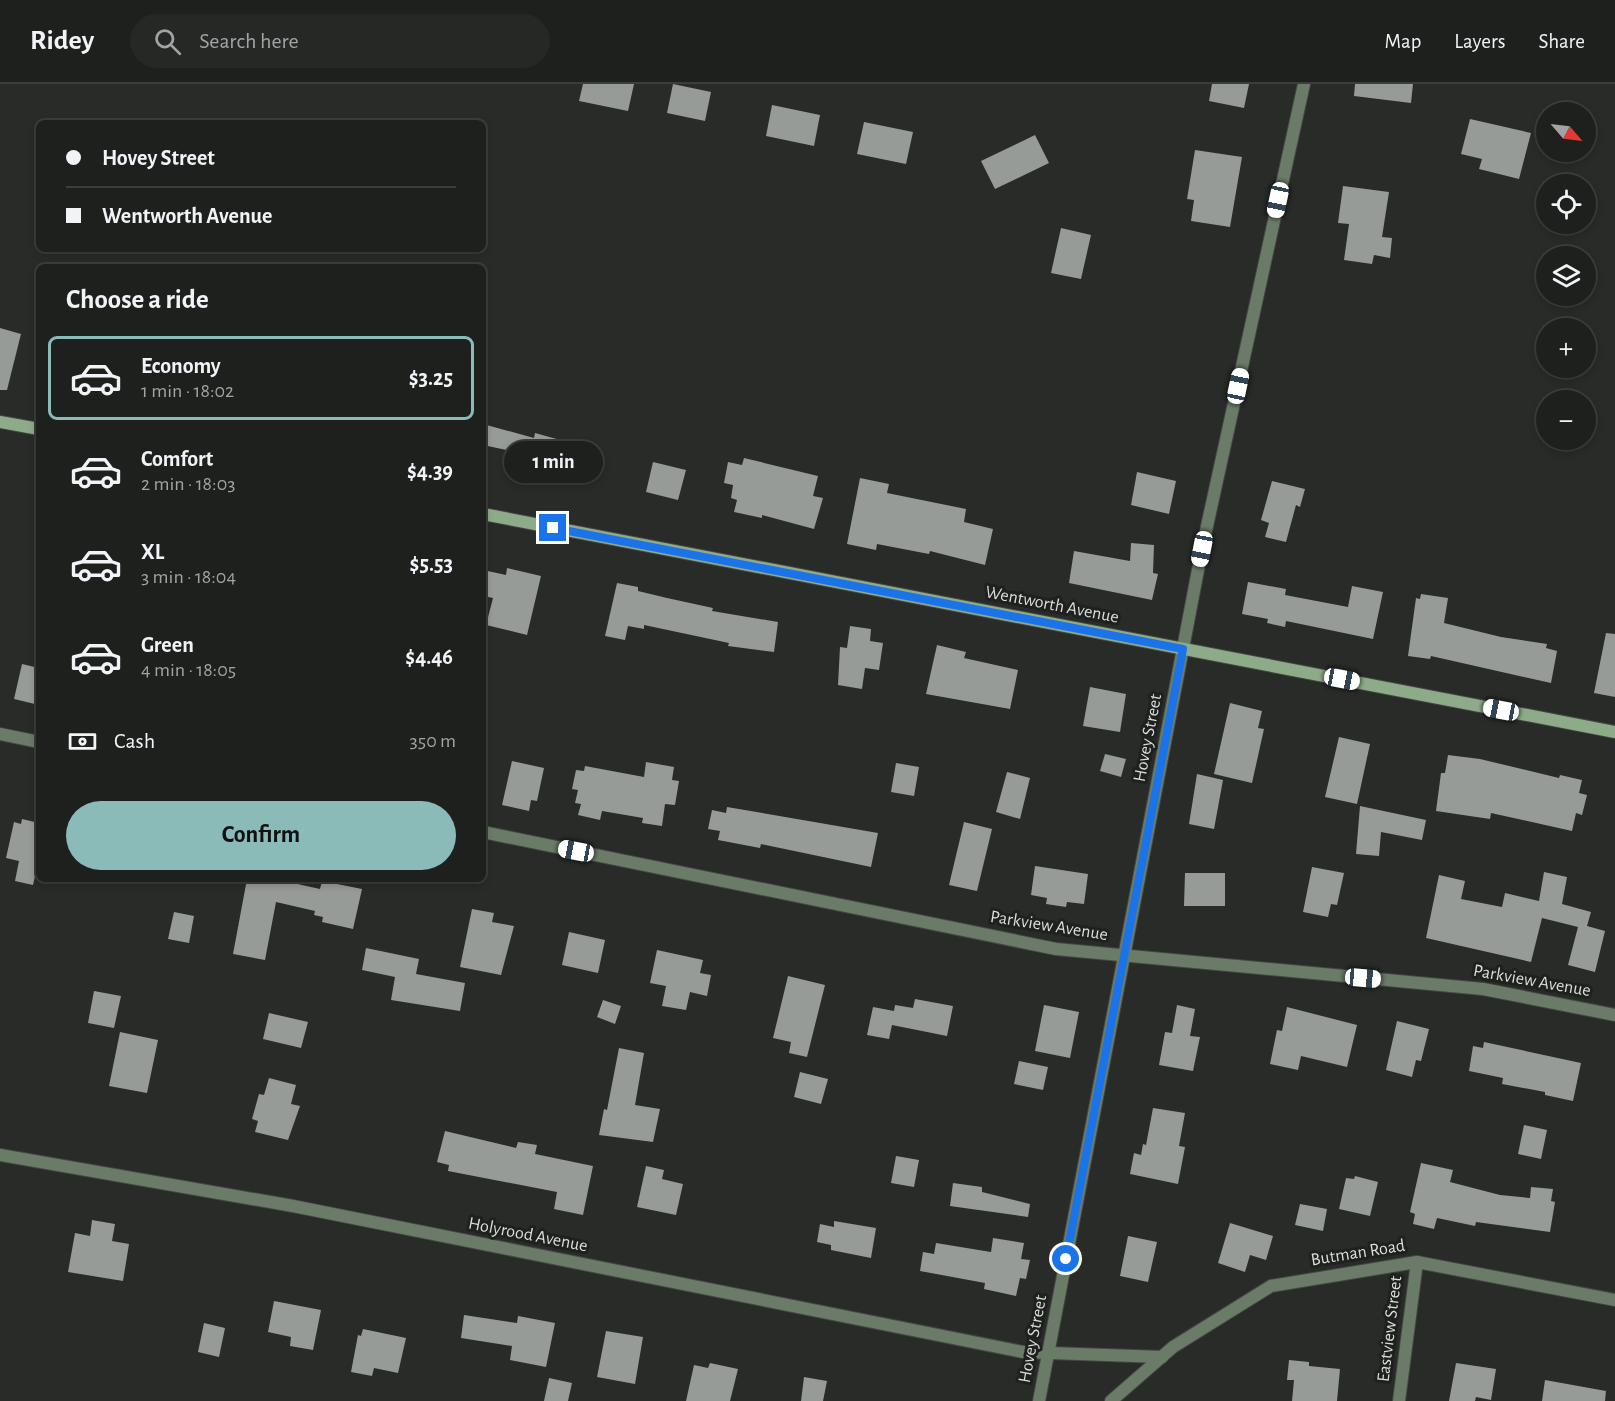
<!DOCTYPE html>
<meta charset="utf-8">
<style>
:root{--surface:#1e201d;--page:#262826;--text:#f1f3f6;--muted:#a1a3a4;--line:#3c3e3b;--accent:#8bbbb9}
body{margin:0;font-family:"Alegreya Sans",sans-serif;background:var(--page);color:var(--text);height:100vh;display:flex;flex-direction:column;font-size:22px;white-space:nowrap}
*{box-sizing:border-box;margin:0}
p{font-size:20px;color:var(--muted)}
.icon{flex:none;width:33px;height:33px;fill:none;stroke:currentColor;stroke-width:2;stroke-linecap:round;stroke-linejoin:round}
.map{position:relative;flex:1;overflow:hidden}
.drawer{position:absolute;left:36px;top:180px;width:450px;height:618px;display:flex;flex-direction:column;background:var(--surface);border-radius:9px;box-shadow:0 3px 9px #0003,0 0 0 2px var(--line)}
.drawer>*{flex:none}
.guide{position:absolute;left:36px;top:36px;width:450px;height:132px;border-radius:9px;box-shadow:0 3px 9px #0003,0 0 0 2px var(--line);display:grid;align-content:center;height:132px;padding:0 30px;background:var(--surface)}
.needle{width:39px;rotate:118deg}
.fabs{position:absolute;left:1536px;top:18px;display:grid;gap:12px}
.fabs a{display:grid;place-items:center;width:60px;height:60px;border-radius:50%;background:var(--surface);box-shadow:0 3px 9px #0003,0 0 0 2px var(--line);font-size:30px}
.end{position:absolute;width:27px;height:27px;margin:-14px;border:8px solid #1a73e8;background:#fff;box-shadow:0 0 0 3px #fff}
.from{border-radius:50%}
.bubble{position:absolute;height:42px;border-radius:21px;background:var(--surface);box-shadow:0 3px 9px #0003,0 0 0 2px var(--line);font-size:20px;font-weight:600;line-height:42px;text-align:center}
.car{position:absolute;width:18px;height:36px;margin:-18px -9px;border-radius:8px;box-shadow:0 0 4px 2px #0007;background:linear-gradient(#fff 24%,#345 0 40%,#fff 0 76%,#345 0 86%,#fff 0)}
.guide b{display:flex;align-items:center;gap:21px;height:57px;font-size:22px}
.guide b+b{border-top:2px solid var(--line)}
.guide i{width:15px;height:15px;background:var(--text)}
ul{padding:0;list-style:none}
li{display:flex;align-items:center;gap:18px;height:84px;margin:0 12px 9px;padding:0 18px;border:3px solid transparent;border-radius:9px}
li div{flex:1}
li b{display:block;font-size:22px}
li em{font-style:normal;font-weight:600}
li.current{border-color:var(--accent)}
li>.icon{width:54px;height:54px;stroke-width:1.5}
h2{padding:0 30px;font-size:27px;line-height:72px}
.pay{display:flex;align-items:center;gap:15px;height:66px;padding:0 30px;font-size:22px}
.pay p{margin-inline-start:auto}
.action{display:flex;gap:12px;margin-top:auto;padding:12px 30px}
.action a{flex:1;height:69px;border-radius:36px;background:var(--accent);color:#111;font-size:24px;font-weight:600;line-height:69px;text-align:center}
header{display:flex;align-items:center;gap:36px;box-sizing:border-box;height:84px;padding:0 30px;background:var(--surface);border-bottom:2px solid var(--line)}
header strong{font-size:28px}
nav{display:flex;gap:33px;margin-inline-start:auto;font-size:21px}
.search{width:420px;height:54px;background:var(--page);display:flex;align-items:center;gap:15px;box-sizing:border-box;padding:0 21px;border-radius:33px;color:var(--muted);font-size:22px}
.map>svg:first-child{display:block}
.building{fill:#979b97}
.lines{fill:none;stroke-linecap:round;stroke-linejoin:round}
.street-casing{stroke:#454744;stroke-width:14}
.secondary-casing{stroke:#454744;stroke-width:14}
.street{stroke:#6a7c67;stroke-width:12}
.secondary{stroke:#8eab89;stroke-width:12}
.route{stroke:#1a73e8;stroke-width:8}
.labels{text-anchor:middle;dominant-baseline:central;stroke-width:6;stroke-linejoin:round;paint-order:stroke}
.street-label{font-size:18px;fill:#dbddda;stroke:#1e211e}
</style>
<header>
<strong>Ridey</strong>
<div class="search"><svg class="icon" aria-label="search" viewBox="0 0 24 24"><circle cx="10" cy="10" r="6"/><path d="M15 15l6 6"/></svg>Search here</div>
<nav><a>Map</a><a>Layers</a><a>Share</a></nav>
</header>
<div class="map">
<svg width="1615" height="1317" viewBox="0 0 1615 1317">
<rect width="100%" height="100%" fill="#282b27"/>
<g class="building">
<path d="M583 0H634L628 27 579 17Z"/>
<path d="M673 0 711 8 705 37 667 29Z"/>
<path d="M1212 0H1249L1244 24 1209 17Z"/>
<path d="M1355 0H1413L1411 19 1354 12Z"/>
<path d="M772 21 820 31 814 62 766 52Z"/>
<path d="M1470 35 1531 49 1519 95 1479 85 1482 75 1461 70Z"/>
<path d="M864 38 913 48 906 80 857 70Z"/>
<path d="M1035 51 1049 79 995 105 981 77Z"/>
<path d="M1195 66 1242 73 1230 143 1191 137 1194 116 1187 115Z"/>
<path d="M1343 102 1389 108 1382 153 1392 154 1390 174 1374 171 1372 180 1344 176 1349 140 1338 139Z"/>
<path d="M1061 144 1091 151 1081 195 1051 189Z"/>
<path d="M0 244 21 250 7 306H0Z"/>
<path d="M483 340 534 354 535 349 564 357V360L577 363 568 395 550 390 547 401 523 394 530 371 483 361Z"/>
<path d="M744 374 818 392 813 412 823 414 814 445 762 431V434L734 428 737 416 731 414 733 401 724 399 728 378 742 381Z"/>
<path d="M653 378 686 386 678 416 646 408Z"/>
<path d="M1137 388 1176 397 1169 430 1131 421Z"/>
<path d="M860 394 889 400 887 409 966 425 964 438 993 445 985 481 930 467 929 470 877 460 876 466 847 460Z"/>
<path d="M1272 397 1305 405 1300 423 1296 421 1286 458 1265 453 1269 439 1261 436Z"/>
<path d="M1131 459 1154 461 1153 489 1158 490 1152 516 1069 499 1074 467 1130 477Z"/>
<path d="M507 484 541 492 527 551 486 541 493 514 483 512V486L506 491Z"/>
<path d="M1248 498 1286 505 1285 511 1348 523 1352 502 1383 508 1373 555 1286 537 1285 543 1267 539 1268 535 1242 530Z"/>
<path d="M617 499 638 503V507L667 514 713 524 712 527 778 538 774 568 728 562 729 559 644 541V545L628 542 625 556 605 552Z"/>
<path d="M1421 510 1448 514 1444 539 1501 553 1547 560 1546 564 1557 567 1551 599 1431 572 1430 575 1408 572 1416 514 1420 515Z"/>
<path d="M850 542 871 545 870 557 883 559 879 586 865 584 862 605 838 601 840 563 847 564Z"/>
<path d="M1606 549 1615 550V613L1594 609Z"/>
<path d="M937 561 966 568 964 574 1018 586 1010 625 926 610Z"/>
<path d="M22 580 39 584V621L14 615Z"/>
<path d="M1090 603 1126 610 1120 648 1083 642Z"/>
<path d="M1230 619 1262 627 1258 644 1264 645 1252 699 1214 690Z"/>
<path d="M1339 653 1370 660 1357 720 1325 713Z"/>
<path d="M1105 670 1126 675 1121 693 1100 687Z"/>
<path d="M1448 671 1480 675 1559 694 1560 691 1582 696 1579 709 1587 711 1582 731 1576 729 1572 747 1491 729 1490 735 1436 727 1441 689H1445Z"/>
<path d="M512 677 544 684 537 717 531 716 529 727 502 721Z"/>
<path d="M646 678 674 683 672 696 679 697 675 721 665 720 662 742 642 739 643 734 602 727 600 736 578 731 581 720 575 719 578 706 572 705 576 686 584 687 585 682 644 693Z"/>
<path d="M896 679 919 683 914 712 891 708Z"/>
<path d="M1007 688 1030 694 1020 735 996 728Z"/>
<path d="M1197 690 1223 696 1214 745 1189 740Z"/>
<path d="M1360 722 1426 736 1422 756 1381 748 1379 772 1356 770Z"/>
<path d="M727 723 878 749 871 783 761 760 760 764 718 756 720 747 708 745 712 726 726 729Z"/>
<path d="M22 735 39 739V774L33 801 15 797 19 777 6 774 14 738 21 740Z"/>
<path d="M964 738 992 745 977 807 949 801Z"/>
<path d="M1035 782 1088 790 1084 820 1067 818 1066 823 1046 820 1047 814 1031 811Z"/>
<path d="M1312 783 1344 789 1337 821 1331 820 1328 833 1303 828Z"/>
<path d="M1544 788 1567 793 1562 820 1591 828 1587 842 1605 847 1595 888 1568 881 1578 843 1542 834 1531 878 1426 854 1439 791 1465 797 1461 815 1502 823 1505 809 1539 817Z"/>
<path d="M1185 789H1225V822H1184Z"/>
<path d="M247 795H275L320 805 322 797 362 805 353 845 322 838 323 833 314 831 315 827 276 818 265 876 233 870Z"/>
<path d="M472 825 494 829 492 838 514 842 501 891 460 883Z"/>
<path d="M174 828 194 832 189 859 168 855Z"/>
<path d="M569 848 605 856 598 889 562 881Z"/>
<path d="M366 864 419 875 416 890 465 899 460 927 391 916 395 893 362 886Z"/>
<path d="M657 866 703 876 700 889 711 891 707 912 690 908 686 926 662 922 666 902 650 899Z"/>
<path d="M788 892 825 901 807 973 789 969 791 958 773 954Z"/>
<path d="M94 907 121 912 114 944 88 939Z"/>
<path d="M915 915 953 922 947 952 892 941 889 955 867 951 873 923 894 927 895 921 913 924Z"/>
<path d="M603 916 621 922 615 940 597 933Z"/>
<path d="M1044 921 1079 928 1070 974 1035 967Z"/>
<path d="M1177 921 1195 925 1190 952 1200 953 1193 987 1159 981 1165 948 1172 949Z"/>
<path d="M1287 923 1357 941 1347 983 1301 972 1298 986 1270 980 1277 946 1282 947Z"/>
<path d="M269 929 308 938 301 964 263 955Z"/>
<path d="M1397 937 1429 945 1421 977 1416 976 1412 993 1386 986Z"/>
<path d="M120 948 158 956 147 1009 109 1002Z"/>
<path d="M1484 958 1581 979 1573 1017 1545 1011V1008L1502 1000 1503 994 1469 987 1473 962 1483 964Z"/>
<path d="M619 964 644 969 635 1021 660 1025 653 1058 599 1051 604 1025 607 1026Z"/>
<path d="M1019 977 1048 983 1043 1006 1014 1000Z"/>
<path d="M800 988 828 995 821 1020 794 1013Z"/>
<path d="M269 994 296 1001 291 1020 300 1022 288 1056 255 1048 258 1037 252 1035 259 1010 264 1011Z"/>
<path d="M1153 1024 1185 1029 1179 1062 1185 1063 1178 1100 1130 1090 1134 1069 1141 1071 1143 1060 1146 1061Z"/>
<path d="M1524 1041 1547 1046 1541 1075 1518 1070Z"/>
<path d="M445 1047 516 1064 518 1058 537 1061 535 1070 593 1082 583 1131 554 1125 557 1108 448 1087 449 1081 437 1078Z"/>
<path d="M896 1072 919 1076 914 1103 891 1099Z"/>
<path d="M1421 1079 1453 1086 1450 1098 1500 1111 1530 1114 1531 1103 1553 1105 1551 1117 1555 1118 1550 1148 1476 1138 1475 1142 1437 1134 1434 1145 1413 1140 1415 1130 1410 1128Z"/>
<path d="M646 1082 664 1086 662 1095 683 1100 676 1131 637 1123Z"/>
<path d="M1355 1092 1378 1098 1370 1132 1339 1125 1346 1094 1354 1095Z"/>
<path d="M953 1099 982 1103V1108L1030 1120 1028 1133 950 1122Z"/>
<path d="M1300 1120 1327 1125 1323 1147 1295 1141Z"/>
<path d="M92 1136 115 1140 112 1157 129 1160 123 1197 68 1188 75 1149 90 1152Z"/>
<path d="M834 1137 876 1144 871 1174 831 1166V1161L817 1158 820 1140 834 1143Z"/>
<path d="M1230 1139 1273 1152 1266 1176 1250 1171 1245 1188 1218 1179Z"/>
<path d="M1128 1152 1157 1158 1148 1198 1120 1192Z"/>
<path d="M993 1154 1024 1159 1021 1175 1030 1176 1026 1195 1020 1194 1016 1212 984 1205 985 1199 920 1187 923 1168 934 1170 936 1159 991 1168Z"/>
<path d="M274 1217 321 1226 313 1266 290 1262 291 1253 268 1248Z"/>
<path d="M464 1231 517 1239 518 1232 555 1239 546 1283 510 1276 512 1262 461 1254Z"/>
<path d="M204 1239 225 1244 219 1273 198 1268Z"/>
<path d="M363 1245 406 1254 398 1289 374 1284 372 1292 351 1288 358 1251 361 1252Z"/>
<path d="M606 1247 643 1253 635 1300 597 1293Z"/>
<path d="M1289 1276 1309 1278V1282L1340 1285 1337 1317H1292L1294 1296H1287Z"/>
<path d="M710 1279 738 1285 730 1317H686L694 1281 708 1284Z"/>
<path d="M1456 1279 1496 1285 1491 1316 1476 1313 1475 1317H1449Z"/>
<path d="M804 1293 827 1297 823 1317H801Z"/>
<path d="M549 1294 572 1299 568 1317H544Z"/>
<path d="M1545 1296 1606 1307 1605 1317H1542Z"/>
</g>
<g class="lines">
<g class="street-casing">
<g id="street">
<path d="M0 650 39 658"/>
<path d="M483 748 1056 865 1483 905 1615 931"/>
<path d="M0 1071 293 1122 1023 1268 1162 1273"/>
<path d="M1039 1317 1202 465 1304 0"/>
<path d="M1111 1317 1173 1263 1271 1202 1417 1178 1615 1216"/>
<path d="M1399 1317 1417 1178"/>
</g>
</g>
<g class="secondary-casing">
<g id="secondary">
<path d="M0 338 39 345"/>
<path d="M483 430 1615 648"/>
</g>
</g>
<use href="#street" class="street"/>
<use href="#secondary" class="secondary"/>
</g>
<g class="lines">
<path class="route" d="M553 444 1183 565 1066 1175"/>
</g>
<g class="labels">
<g class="street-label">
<text transform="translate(1052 521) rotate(11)">Wentworth Avenue</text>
<text transform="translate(1148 654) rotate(-79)">Hovey Street</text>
<text transform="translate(1049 842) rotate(9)">Parkview Avenue</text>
<text transform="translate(1532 897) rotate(10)">Parkview Avenue</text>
<text transform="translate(528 1151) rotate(11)">Holyrood Avenue</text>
<text transform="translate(1358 1169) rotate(-9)">Butman Road</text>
<text transform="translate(1390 1245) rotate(-83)">Eastview Street</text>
<text transform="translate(1033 1255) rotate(-79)">Hovey Street</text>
</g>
</g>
</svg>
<div class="fabs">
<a><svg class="needle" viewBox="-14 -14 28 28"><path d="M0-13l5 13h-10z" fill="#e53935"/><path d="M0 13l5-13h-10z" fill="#a1a3a4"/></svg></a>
<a><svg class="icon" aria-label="locate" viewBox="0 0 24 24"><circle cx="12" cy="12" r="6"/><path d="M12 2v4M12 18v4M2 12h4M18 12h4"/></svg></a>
<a><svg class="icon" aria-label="layers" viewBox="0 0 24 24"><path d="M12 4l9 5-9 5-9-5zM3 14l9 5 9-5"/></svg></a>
<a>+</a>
<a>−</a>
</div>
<i class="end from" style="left:1066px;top:1175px"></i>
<i class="end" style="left:553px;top:444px"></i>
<div class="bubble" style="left:504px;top:357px;width:99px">1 min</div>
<i class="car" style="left:1278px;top:116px;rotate:192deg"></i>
<i class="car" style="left:1238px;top:302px;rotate:12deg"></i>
<i class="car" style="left:1202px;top:465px;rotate:191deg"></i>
<i class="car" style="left:1342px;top:595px;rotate:101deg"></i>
<i class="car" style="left:1501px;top:626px;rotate:281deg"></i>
<i class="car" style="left:576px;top:767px;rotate:281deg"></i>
<i class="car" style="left:1363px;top:894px;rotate:95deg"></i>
<div class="guide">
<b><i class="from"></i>Hovey Street</b>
<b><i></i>Wentworth Avenue</b>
</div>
<section class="drawer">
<h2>Choose a ride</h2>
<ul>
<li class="current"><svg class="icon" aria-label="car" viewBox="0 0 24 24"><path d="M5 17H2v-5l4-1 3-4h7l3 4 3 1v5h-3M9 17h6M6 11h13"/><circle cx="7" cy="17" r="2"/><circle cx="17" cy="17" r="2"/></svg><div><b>Economy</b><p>1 min · 18:02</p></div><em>$3.25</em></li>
<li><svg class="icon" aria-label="car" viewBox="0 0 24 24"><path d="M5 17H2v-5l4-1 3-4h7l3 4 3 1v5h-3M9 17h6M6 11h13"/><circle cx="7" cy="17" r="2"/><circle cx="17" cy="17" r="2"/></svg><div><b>Comfort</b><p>2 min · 18:03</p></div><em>$4.39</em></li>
<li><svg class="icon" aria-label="car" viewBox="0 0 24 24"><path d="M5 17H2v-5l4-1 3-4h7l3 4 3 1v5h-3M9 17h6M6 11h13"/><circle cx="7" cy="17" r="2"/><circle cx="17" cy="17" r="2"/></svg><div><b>XL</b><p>3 min · 18:04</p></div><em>$5.53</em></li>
<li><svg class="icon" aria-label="car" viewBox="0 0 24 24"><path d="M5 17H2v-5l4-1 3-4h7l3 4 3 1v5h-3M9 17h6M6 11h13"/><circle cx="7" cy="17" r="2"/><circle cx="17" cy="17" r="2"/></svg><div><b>Green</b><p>4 min · 18:05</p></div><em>$4.46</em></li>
</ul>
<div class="pay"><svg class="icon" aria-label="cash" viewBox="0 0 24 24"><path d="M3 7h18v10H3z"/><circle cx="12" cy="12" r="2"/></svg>Cash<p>350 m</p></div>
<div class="action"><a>Confirm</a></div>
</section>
</div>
